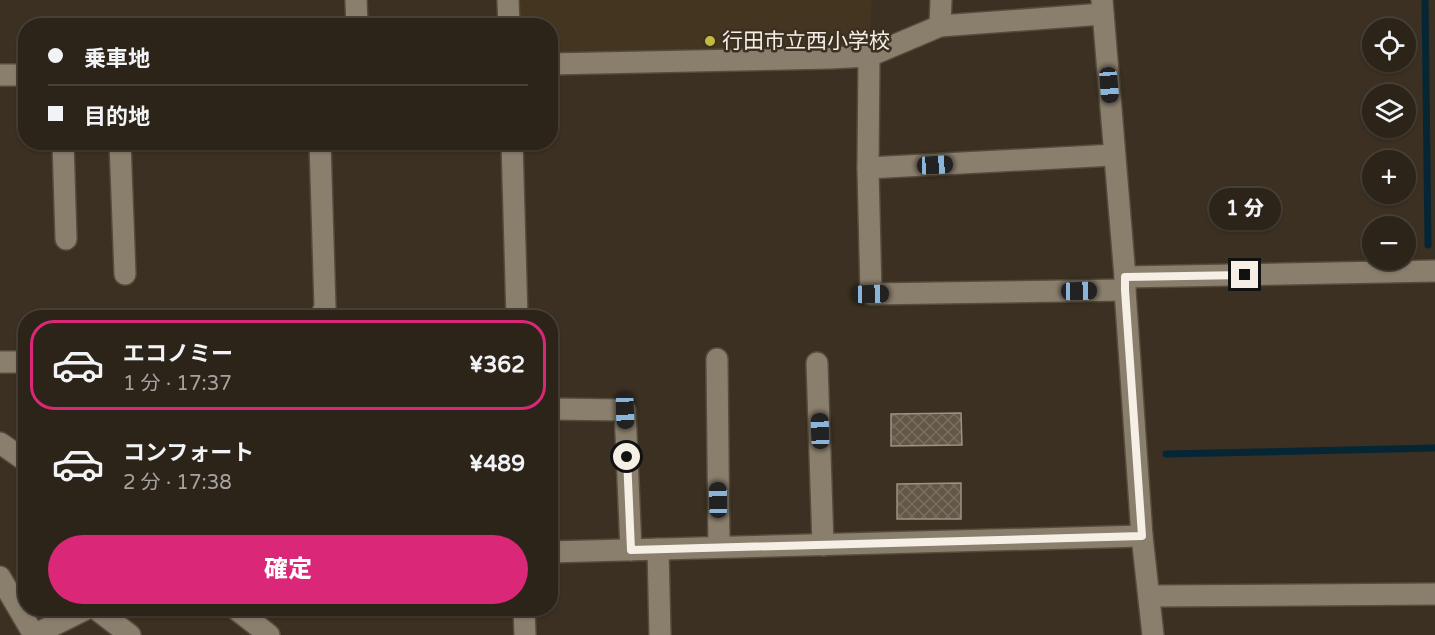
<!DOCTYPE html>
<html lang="ja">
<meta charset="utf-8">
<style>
:root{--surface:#2c2419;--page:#383026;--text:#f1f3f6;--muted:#a6a4a2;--line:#484138;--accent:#db2777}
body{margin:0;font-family:"Varela Round","Noto Sans JP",sans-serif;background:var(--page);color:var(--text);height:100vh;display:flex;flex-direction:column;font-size:22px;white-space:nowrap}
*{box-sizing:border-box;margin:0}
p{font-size:20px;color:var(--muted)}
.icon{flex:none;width:33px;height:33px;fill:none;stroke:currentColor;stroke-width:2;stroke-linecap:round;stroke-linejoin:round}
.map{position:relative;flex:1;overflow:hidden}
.side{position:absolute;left:18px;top:310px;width:540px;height:306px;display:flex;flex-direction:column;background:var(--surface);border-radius:24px;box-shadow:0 2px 4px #0004,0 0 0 2px var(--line)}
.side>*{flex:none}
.hud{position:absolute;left:18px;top:18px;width:540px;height:132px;border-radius:24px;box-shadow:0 2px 4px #0004,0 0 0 2px var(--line);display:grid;align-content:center;height:132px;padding:0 30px;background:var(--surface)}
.fabs{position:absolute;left:1362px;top:18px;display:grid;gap:12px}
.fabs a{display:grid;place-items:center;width:54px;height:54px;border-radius:50%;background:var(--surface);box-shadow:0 2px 4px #0004,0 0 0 2px var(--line);font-size:30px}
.end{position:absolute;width:27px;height:27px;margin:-14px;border:8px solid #f6efe5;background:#111;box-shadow:0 0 0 3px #111}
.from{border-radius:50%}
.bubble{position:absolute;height:42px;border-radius:21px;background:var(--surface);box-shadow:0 2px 4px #0004,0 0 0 2px var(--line);font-size:20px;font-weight:800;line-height:42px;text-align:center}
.car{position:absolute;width:18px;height:36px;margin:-18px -9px;border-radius:8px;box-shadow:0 0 4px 2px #0007;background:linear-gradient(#222 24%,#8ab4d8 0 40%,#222 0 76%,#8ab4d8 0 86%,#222 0)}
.hud b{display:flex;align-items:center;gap:21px;height:57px;font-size:22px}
.hud b+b{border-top:2px solid var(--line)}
.hud i{width:15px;height:15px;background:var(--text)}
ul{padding:10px 0 0;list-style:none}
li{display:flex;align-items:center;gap:18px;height:90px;margin:0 12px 9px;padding:0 18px;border:3px solid transparent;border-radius:24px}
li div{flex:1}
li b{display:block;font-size:22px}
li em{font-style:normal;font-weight:800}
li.current{border-color:var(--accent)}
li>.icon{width:54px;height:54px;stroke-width:1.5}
.button{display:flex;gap:12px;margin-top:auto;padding:12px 30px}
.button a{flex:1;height:69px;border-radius:36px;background:var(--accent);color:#fff;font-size:24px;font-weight:800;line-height:69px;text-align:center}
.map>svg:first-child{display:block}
.built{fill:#43351f}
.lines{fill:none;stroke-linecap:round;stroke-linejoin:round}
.stream{stroke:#062636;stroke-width:7}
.building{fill:url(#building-cross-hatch);stroke:#9f9280;stroke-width:1.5}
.minor-casing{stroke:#554c3e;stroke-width:24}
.minor{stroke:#8a7e6c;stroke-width:21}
.route{stroke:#f6efe5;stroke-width:8}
.poi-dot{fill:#c3bd3e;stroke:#3b3021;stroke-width:2}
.labels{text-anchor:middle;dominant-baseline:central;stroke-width:5;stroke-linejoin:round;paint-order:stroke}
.poi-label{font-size:21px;fill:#f6efe5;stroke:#3b3021;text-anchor:start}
</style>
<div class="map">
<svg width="1435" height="635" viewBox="0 0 1435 635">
<defs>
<pattern id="building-cross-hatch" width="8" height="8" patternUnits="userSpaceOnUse" patternTransform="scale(1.5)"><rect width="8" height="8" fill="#635847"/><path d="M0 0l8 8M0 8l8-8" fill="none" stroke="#7a7061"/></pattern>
</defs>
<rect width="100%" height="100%" fill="#3b3021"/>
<path class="built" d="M509 0H872L869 56 551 64 550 26 509 25Z"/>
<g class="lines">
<g class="stream">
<path d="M1425 0 1428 245"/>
<path d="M1166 454 1435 448"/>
</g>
</g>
<g class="building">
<path d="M961 413 962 445 891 446V414Z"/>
<path d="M961 483V519H897V484Z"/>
</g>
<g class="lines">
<g class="minor-casing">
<g id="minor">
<path d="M356 0 357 26"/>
<path d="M508 0 509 26"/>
<path d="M1102 0 1125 277V290L1142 536 1153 635"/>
<path d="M940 26 941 0"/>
<path d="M869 56 868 168 871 294 1125 290"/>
<path d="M550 64 831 58 869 56 940 26 1103 14"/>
<path d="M0 75H26"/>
<path d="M63 142 66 239"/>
<path d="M120 142 125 274"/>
<path d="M512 142 517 318"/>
<path d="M868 168 1114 155"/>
<path d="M1125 277 1435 271"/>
<path d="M320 318 325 307 320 142"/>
<path d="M717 359 719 547"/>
<path d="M0 362H26"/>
<path d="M817 363 823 545"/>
<path d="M550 409 625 410 631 550"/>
<path d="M0 443 26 461"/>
<path d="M658 549 660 635"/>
<path d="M550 552 1142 536"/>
<path d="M0 577 34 635"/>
<path d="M1149 596 1435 594"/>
<path d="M96 609 130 635"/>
<path d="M236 609 269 635"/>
<path d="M524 609 525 635"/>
<path d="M34 635 86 609"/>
</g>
</g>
<use href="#minor" class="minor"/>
</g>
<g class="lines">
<path class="route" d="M627 457 631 550 1142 536 1125 290V277L1245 275"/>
</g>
<circle class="poi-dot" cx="710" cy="41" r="6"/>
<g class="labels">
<g class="poi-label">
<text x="722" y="41">行田市立西小学校</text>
</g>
</g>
</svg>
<div class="fabs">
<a><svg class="icon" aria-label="locate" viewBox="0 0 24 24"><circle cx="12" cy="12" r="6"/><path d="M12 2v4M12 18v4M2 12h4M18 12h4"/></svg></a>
<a><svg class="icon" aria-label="layers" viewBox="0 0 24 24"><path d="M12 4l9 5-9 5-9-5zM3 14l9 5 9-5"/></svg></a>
<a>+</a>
<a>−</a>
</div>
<i class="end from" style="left:627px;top:457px"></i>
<i class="end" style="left:1245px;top:275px"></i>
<div class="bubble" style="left:1209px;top:188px;width:72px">1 分</div>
<i class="car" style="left:1109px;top:85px;rotate:175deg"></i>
<i class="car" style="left:935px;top:165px;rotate:87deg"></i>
<i class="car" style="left:1079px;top:291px;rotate:89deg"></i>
<i class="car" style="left:871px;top:294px;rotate:89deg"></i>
<i class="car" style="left:625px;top:411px;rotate:178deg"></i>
<i class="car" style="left:820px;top:431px;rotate:358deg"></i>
<i class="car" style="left:718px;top:500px;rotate:359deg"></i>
<div class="hud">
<b><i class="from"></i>乗車地</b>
<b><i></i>目的地</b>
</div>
<section class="side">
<ul>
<li class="current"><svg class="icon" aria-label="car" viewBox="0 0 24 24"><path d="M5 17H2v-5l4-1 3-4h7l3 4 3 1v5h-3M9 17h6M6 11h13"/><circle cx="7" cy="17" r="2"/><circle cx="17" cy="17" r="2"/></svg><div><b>エコノミー</b><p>1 分 · 17:37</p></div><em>¥362</em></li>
<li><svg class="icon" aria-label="car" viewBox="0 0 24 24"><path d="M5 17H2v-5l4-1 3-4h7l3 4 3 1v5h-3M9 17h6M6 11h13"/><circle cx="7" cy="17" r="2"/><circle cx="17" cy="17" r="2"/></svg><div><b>コンフォート</b><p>2 分 · 17:38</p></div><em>¥489</em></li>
</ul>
<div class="button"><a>確定</a></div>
</section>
</div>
